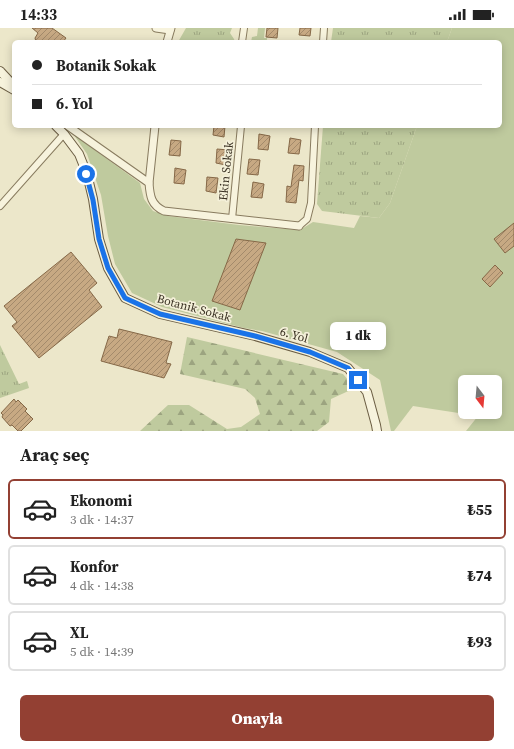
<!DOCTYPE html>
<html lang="tr">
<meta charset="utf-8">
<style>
:root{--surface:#fff;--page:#f6f6f6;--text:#222;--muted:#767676;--line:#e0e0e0;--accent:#934033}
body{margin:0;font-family:"Source Serif 4",serif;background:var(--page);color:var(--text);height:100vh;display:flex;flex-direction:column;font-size:15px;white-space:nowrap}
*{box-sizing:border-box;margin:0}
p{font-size:13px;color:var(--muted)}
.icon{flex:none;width:22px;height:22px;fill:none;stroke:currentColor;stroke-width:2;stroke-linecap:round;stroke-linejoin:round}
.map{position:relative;height:403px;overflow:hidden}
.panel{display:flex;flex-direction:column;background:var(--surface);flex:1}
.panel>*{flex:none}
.banner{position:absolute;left:12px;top:12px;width:490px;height:88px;border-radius:6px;box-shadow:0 2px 10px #0003;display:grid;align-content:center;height:88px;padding:0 20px;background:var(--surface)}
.needle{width:26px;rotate:164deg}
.controls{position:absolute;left:458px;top:347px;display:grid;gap:8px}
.controls a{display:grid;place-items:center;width:44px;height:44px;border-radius:6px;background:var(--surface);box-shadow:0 2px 10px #0003;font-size:20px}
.end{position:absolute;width:18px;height:18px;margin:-9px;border:5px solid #1a73e8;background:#fff;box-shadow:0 0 0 2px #fff}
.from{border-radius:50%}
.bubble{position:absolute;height:28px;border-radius:6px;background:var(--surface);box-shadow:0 2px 10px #0003;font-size:13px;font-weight:800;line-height:28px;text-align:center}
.banner b{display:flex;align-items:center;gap:14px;height:38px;font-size:15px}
.banner b+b{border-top:1px solid var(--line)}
.banner i{width:10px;height:10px;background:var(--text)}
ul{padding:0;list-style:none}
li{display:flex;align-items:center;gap:12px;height:60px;margin:0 8px 6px;padding:0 12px;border:2px solid var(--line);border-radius:6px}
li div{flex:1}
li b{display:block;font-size:15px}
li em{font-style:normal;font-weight:800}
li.selected{border-color:var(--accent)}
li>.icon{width:36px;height:36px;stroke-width:1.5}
h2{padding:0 20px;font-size:18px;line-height:48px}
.action{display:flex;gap:8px;margin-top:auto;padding:8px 20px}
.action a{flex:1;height:46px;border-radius:6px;background:var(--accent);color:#fff;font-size:16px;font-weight:800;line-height:46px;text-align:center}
.status{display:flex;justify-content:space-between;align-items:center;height:28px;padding:0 20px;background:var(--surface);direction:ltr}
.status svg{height:11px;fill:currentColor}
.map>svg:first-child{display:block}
.green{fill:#bfca9e;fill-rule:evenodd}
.forest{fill:url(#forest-firs)}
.park{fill:url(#park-tufts)}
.building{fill:url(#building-hatch);stroke:#856847}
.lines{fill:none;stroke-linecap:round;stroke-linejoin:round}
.minor-casing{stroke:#887b5f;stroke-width:8}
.tertiary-casing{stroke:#887b5f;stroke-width:9}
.secondary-casing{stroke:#6a5c42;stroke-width:10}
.minor{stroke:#f7f3dd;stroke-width:6}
.tertiary{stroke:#f7f3dd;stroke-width:7}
.secondary{stroke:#f7f3dd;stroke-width:8}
.route{stroke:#1a73e8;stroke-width:5}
.labels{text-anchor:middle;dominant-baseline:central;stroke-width:3.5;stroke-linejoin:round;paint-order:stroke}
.street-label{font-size:12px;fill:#393022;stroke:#f4f0d9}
</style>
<div class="status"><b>14:33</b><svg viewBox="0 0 49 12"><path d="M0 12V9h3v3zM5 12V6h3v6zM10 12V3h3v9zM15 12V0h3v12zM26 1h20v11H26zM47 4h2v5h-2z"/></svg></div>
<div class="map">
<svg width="514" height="403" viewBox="0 0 514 403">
<defs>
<pattern id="forest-firs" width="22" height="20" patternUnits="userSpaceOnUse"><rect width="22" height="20" fill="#bfca9e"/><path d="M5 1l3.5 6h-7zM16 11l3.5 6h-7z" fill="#9ca480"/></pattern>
<pattern id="park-tufts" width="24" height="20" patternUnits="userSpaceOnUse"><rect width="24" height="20" fill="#bfca9e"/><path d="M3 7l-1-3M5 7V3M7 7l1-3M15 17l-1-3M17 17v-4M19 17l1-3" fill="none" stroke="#9ca480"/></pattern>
<pattern id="building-hatch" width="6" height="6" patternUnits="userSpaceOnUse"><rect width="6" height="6" fill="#c7a983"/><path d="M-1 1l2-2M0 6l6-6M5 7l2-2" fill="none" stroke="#a38a6b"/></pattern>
</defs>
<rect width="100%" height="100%" fill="#ece7ca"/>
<g class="green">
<path d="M258 0H265L264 10H267V14H251L252 9 257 8Z"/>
<path d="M452 0H514V403H466L478 388 413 378 394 403H391L380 352 337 324 262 303 244 300 162 279 132 265 115 236 108 208 101 167 87 126 74 107 140 155 144 171 153 183 168 188 239 197 300 202 313 194 354 200 360 188 379 190 390 175 417 98H500V14H447ZM465 354H495V384H465Z"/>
</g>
<path class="forest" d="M187 309 343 346 355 360 331 371 329 394 317 403H140L168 377H189L227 401 241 399 260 386 255 370 245 361 180 346Z"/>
<g class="park">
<path d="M186 0H232L230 5 234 11 235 14H178Z"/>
<path d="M333 0H452L447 14H331Z"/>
<path d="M323 98H417L390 175 379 190 322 183 317 176Z"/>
<path d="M0 317 19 356 27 353 29 360 0 370Z"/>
</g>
<g class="building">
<path d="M32 0H52L66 10 63 14H36L35 10 38 5Z"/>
<path d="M267 0H278L277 10 266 9Z"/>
<path d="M300 0H311L310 8 299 7Z"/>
<path d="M214 98H225L224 109 213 107Z"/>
<path d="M259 106 270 108 268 122 258 121Z"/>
<path d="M290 110 301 112 299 126 288 125Z"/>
<path d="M171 112 181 113 180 128 169 127Z"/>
<path d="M217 121 228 122 226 137 216 135Z"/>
<path d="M249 131 260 132 258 147 247 146Z"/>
<path d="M294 137 304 138 303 153 299 152 296 175 286 174 287 158 291 159Z"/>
<path d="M175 140 186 142 184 156 174 155Z"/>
<path d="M207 149 218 150 216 165 206 163Z"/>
<path d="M253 154 264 156 262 170 251 169Z"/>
<path d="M514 195V218L505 225 494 211Z"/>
<path d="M236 211 266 215 240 282 212 273Z"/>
<path d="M71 224 97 255 89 262 102 279 39 330 12 298 17 294 4 278Z"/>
<path d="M495 237 503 245 490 259 482 251Z"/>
<path d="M119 301 172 314 166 335 171 336 164 350 101 333 109 308 117 310Z"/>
<path d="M14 371 16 374 18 372 27 381 25 383 33 391 21 403H18L12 397 10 398 2 389 3 387 1 385Z"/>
</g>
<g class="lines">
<g class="minor-casing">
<g id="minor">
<path d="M242 14 244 0"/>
<path d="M323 14 324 0"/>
<path d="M0 178 64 106"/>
<path d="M232 191 241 98"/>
<path d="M299 198 307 191 311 175 315 98"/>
</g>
</g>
<g class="tertiary-casing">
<g id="tertiary">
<path d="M156 0 170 2"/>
<path d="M167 14 171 0"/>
<path d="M68 98 149 155C150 168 151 177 164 183L299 198"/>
<path d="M149 155 155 98"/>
</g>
</g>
<g class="secondary-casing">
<g id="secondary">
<path d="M0 43 14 58"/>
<path d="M0 54 14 62"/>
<path d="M56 98 64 106 79 126 87 146 93 171 99 211 108 240 125 270 160 286 255 308 310 324 348 340 367 364 376 397 377 403"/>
</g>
</g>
<use href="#minor" class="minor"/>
<use href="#tertiary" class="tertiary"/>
<use href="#secondary" class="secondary"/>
</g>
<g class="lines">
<path class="route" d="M86 146 93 172 99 211 108 240 125 270 160 286 255 308 310 324 348 340 358 352"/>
</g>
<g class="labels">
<g class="street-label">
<text transform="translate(226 143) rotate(-84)">Ekin Sokak</text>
<text transform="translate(194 280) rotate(15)">Botanik Sokak</text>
<text transform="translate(294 307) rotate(16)">6. Yol</text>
</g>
</g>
</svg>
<div class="controls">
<a><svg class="needle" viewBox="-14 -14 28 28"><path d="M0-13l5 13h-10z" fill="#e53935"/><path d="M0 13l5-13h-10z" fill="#767676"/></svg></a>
</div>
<i class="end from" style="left:86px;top:146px"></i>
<i class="end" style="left:358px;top:352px"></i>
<div class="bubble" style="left:330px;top:294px;width:56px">1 dk</div>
<div class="banner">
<b><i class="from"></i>Botanik Sokak</b>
<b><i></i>6. Yol</b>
</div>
</div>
<section class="panel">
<h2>Araç seç</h2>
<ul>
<li class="selected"><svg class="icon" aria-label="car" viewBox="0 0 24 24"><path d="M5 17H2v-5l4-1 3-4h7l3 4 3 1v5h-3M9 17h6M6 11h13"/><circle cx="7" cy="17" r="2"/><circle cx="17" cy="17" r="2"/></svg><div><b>Ekonomi</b><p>3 dk · 14:37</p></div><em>₺55</em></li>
<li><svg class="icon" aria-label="car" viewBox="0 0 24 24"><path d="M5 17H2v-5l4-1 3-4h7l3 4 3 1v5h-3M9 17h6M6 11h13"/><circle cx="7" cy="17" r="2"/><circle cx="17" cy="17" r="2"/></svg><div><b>Konfor</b><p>4 dk · 14:38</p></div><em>₺74</em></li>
<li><svg class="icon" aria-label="car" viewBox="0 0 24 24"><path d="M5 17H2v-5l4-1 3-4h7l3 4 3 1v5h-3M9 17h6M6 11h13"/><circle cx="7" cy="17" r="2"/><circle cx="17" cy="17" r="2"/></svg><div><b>XL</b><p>5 dk · 14:39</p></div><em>₺93</em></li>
</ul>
<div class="action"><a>Onayla</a></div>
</section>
